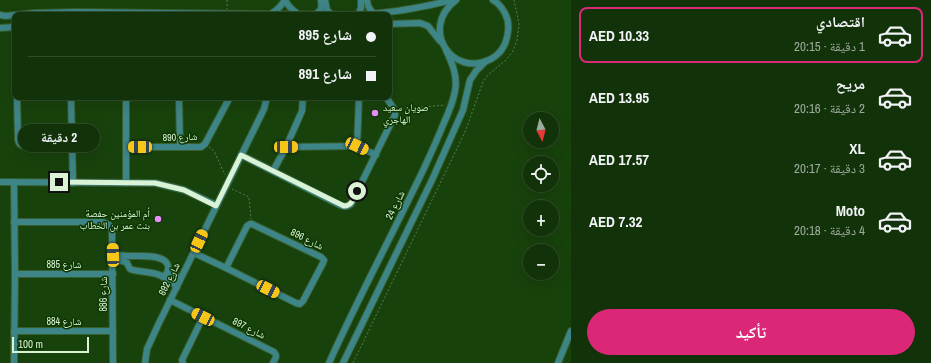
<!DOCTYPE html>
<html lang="ar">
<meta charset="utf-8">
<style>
:root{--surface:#123209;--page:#1b3a12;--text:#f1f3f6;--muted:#9caa9c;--line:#314d2a;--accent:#db2777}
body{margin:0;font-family:"Archivo Narrow","Noto Naskh Arabic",sans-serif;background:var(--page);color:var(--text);direction:rtl;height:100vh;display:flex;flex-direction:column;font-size:15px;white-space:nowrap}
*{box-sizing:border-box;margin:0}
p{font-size:13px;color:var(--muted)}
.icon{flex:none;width:22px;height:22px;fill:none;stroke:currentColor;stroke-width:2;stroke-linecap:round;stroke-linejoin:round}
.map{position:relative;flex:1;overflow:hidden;direction:ltr}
.panel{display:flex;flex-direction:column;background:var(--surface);width:360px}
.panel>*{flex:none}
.guide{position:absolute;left:12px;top:12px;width:380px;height:88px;border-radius:8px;box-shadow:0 4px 16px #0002,0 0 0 1px var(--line);direction:rtl;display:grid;align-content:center;height:88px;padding:0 16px;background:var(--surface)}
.needle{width:26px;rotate:173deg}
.buttons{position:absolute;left:523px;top:112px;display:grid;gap:8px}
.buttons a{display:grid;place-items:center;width:36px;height:36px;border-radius:50%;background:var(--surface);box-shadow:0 4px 16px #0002,0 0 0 1px var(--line);font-size:20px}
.scale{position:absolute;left:12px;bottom:10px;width:77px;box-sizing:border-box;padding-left:4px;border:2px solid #daf3d5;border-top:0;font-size:11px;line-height:14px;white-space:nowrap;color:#daf3d5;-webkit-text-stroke:3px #0c3700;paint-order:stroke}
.end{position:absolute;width:18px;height:18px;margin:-9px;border:5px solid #daf3d5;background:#111;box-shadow:0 0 0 2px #111}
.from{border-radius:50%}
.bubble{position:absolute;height:28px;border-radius:14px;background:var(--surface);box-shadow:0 4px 16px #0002,0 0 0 1px var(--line);font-size:13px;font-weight:700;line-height:28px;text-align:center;direction:rtl}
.car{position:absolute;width:12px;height:24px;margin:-12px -6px;border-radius:5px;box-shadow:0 0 3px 1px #0007;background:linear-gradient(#f5c518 24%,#345 0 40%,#f5c518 0 76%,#345 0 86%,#f5c518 0)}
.guide b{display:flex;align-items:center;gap:14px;height:38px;font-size:15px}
.guide b+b{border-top:1px solid var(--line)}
.guide i{width:10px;height:10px;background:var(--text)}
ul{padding:7px 0 0;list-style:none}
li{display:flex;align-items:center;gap:12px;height:56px;margin:0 8px 6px;padding:0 8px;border:2px solid transparent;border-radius:8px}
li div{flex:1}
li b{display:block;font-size:15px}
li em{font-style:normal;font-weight:700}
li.active{border-color:var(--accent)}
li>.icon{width:36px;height:36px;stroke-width:1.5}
.cta{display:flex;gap:8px;margin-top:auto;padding:8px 16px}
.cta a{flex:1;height:46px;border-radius:24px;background:var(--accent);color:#fff;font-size:16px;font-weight:700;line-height:46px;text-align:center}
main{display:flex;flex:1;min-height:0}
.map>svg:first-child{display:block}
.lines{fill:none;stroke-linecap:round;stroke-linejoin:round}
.minor-casing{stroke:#375e2c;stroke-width:8}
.path{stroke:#587c4e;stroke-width:1;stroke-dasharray:2 2;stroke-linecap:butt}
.minor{stroke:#3e8588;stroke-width:6}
.route{stroke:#daf3d5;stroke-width:5}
.poi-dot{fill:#e98efe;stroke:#0c3700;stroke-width:1.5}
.labels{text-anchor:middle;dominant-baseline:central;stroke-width:3;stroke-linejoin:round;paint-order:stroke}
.poi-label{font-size:10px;fill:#daf3d5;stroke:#0c3700;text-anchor:start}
.street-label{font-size:10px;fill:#daf3d5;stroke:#0c3700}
</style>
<main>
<section class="panel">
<ul>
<li class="active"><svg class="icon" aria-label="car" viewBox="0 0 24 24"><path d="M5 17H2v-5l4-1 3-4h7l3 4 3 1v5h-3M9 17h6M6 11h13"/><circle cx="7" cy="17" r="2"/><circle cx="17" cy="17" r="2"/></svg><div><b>اقتصادي</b><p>1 دقيقة · 20:15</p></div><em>AED 10.33</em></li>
<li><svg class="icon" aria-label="car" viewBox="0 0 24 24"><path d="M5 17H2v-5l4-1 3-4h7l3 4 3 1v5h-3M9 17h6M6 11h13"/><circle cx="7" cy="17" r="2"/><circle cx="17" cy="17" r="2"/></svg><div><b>مريح</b><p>2 دقيقة · 20:16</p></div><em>AED 13.95</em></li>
<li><svg class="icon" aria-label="car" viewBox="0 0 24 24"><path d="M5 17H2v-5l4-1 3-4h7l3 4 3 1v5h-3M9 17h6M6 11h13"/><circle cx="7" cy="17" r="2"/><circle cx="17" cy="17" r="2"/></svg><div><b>XL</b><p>3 دقيقة · 20:17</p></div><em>AED 17.57</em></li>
<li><svg class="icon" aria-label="car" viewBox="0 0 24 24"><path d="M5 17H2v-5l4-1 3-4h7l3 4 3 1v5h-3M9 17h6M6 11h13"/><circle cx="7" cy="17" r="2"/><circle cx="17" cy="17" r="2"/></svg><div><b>Moto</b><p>4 دقيقة · 20:18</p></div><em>AED 7.32</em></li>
</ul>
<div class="cta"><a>تأكيد</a></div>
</section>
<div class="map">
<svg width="571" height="363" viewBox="0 0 571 363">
<rect width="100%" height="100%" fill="#18420c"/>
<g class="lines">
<g class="minor-casing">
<g id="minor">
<path d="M285 0C288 6 292 10 298 14"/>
<path d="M325 0 327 10 332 15"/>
<path d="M367 0C367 6 370 10 374 14"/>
<path d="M456 0C419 28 452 79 491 59 502 53 507 42 508 31 510 19 503 6 493 0"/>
<path d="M272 13C278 10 281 6 285 0"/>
<path d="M316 14C322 10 322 7 321 0"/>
<path d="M0 15 6 16 15 15"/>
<path d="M16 15 35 13 77 12 358 15C390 13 421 8 452 0"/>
<path d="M358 15 361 8V0"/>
<path d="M389 24 420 23 428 26 440 41"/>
<path d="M0 28 15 27"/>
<path d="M17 97 18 140C19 144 20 145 24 146L72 145"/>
<path d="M71 97 73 183"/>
<path d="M126 97V183"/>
<path d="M179 97 180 147"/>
<path d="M359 97 357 146 376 155"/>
<path d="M126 147H201L205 144 230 97"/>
<path d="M286 147 357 146"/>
<path d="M241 155 340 205C344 207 347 207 351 204L395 115 394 109 386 97"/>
<path d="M273 171 286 147 302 111 303 97"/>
<path d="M0 182 155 183 184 190 216 205"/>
<path d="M14 222H103L109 225 112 229 113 363"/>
<path d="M194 253 226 268 296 303 300 304 303 301 323 263 324 260 321 257 252 224H250L247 226 226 268"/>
<path d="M113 255C119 255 125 256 132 256 141 256 166 254 168 266 169 271 167 274 163 277"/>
<path d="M113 261H123L127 263"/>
<path d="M127 263 130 269C135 271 140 271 146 272 157 273 169 278 177 287"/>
<path d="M168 270 174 276 180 278"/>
<path d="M15 274H113"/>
<path d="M170 300 274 352C278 356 275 359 273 363"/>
<path d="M14 331H113"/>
<path d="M14 363 15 274 14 182"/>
<path d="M145 363 147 349 159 323 264 109 267 97"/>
<path d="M183 363 182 360 183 358 203 317"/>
<path d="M329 363C354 307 383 252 410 197 422 173 433 150 443 125 448 114 453 103 455 91 458 76 452 63 446 50"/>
<path d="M343 363 432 180 463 110 470 80 476 71 485 62"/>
<path d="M558 363 571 331"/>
</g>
</g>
<g class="path">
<path d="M227 0V9"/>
<path d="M401 109 445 105"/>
<path d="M209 147 214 151 225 175"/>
<path d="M232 189 249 197 251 219"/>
<path d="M353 363 465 132 483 82 488 75 506 60 513 51 517 40 519 24 514 0"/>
</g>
<use href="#minor" class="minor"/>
</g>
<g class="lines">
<path class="route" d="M59 182 155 183 184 190 216 206 241 155 344 206C352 206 354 198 357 191"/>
</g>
<g class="poi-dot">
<circle cx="375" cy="113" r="4"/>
<circle cx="158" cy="219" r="4"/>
</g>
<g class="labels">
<g class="poi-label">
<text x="383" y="107">صويان سعيد<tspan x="383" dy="12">الهاجري</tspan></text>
<text x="150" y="213" text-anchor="end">أم المؤمنين حفصة<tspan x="150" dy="12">بنت عمر بن الخطاب</tspan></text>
</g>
<g class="street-label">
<text transform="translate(180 137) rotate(-2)">شارع 890</text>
<text transform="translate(395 205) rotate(-63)">شارع 24</text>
<text transform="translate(307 239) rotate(27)">شارع 896</text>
<text x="64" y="264">شارع 885</text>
<text transform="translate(169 279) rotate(-63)">شارع 892</text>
<text transform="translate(103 294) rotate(-90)">شارع 886</text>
<text x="64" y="321">شارع 884</text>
<text transform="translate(249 328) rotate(27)">شارع 897</text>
</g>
</g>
</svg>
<div class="buttons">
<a><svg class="needle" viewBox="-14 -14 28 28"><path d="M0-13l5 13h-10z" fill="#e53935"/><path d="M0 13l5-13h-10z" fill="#9caa9c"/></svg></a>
<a><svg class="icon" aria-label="locate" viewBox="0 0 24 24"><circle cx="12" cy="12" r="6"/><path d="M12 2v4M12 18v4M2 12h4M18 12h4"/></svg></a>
<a>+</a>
<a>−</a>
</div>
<div class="scale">100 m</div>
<i class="end from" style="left:357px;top:191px"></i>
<i class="end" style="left:59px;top:182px"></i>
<div class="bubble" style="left:18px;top:124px;width:82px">2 دقيقة</div>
<i class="car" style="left:357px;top:146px;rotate:115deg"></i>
<i class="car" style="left:140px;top:147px;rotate:270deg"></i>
<i class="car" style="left:286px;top:147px;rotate:90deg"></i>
<i class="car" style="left:199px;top:241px;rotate:25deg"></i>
<i class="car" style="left:113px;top:255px;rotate:358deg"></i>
<i class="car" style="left:268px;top:289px;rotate:117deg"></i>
<i class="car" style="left:203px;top:317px;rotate:297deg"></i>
<div class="guide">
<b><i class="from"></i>شارع 895</b>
<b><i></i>شارع 891</b>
</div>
</div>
</main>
